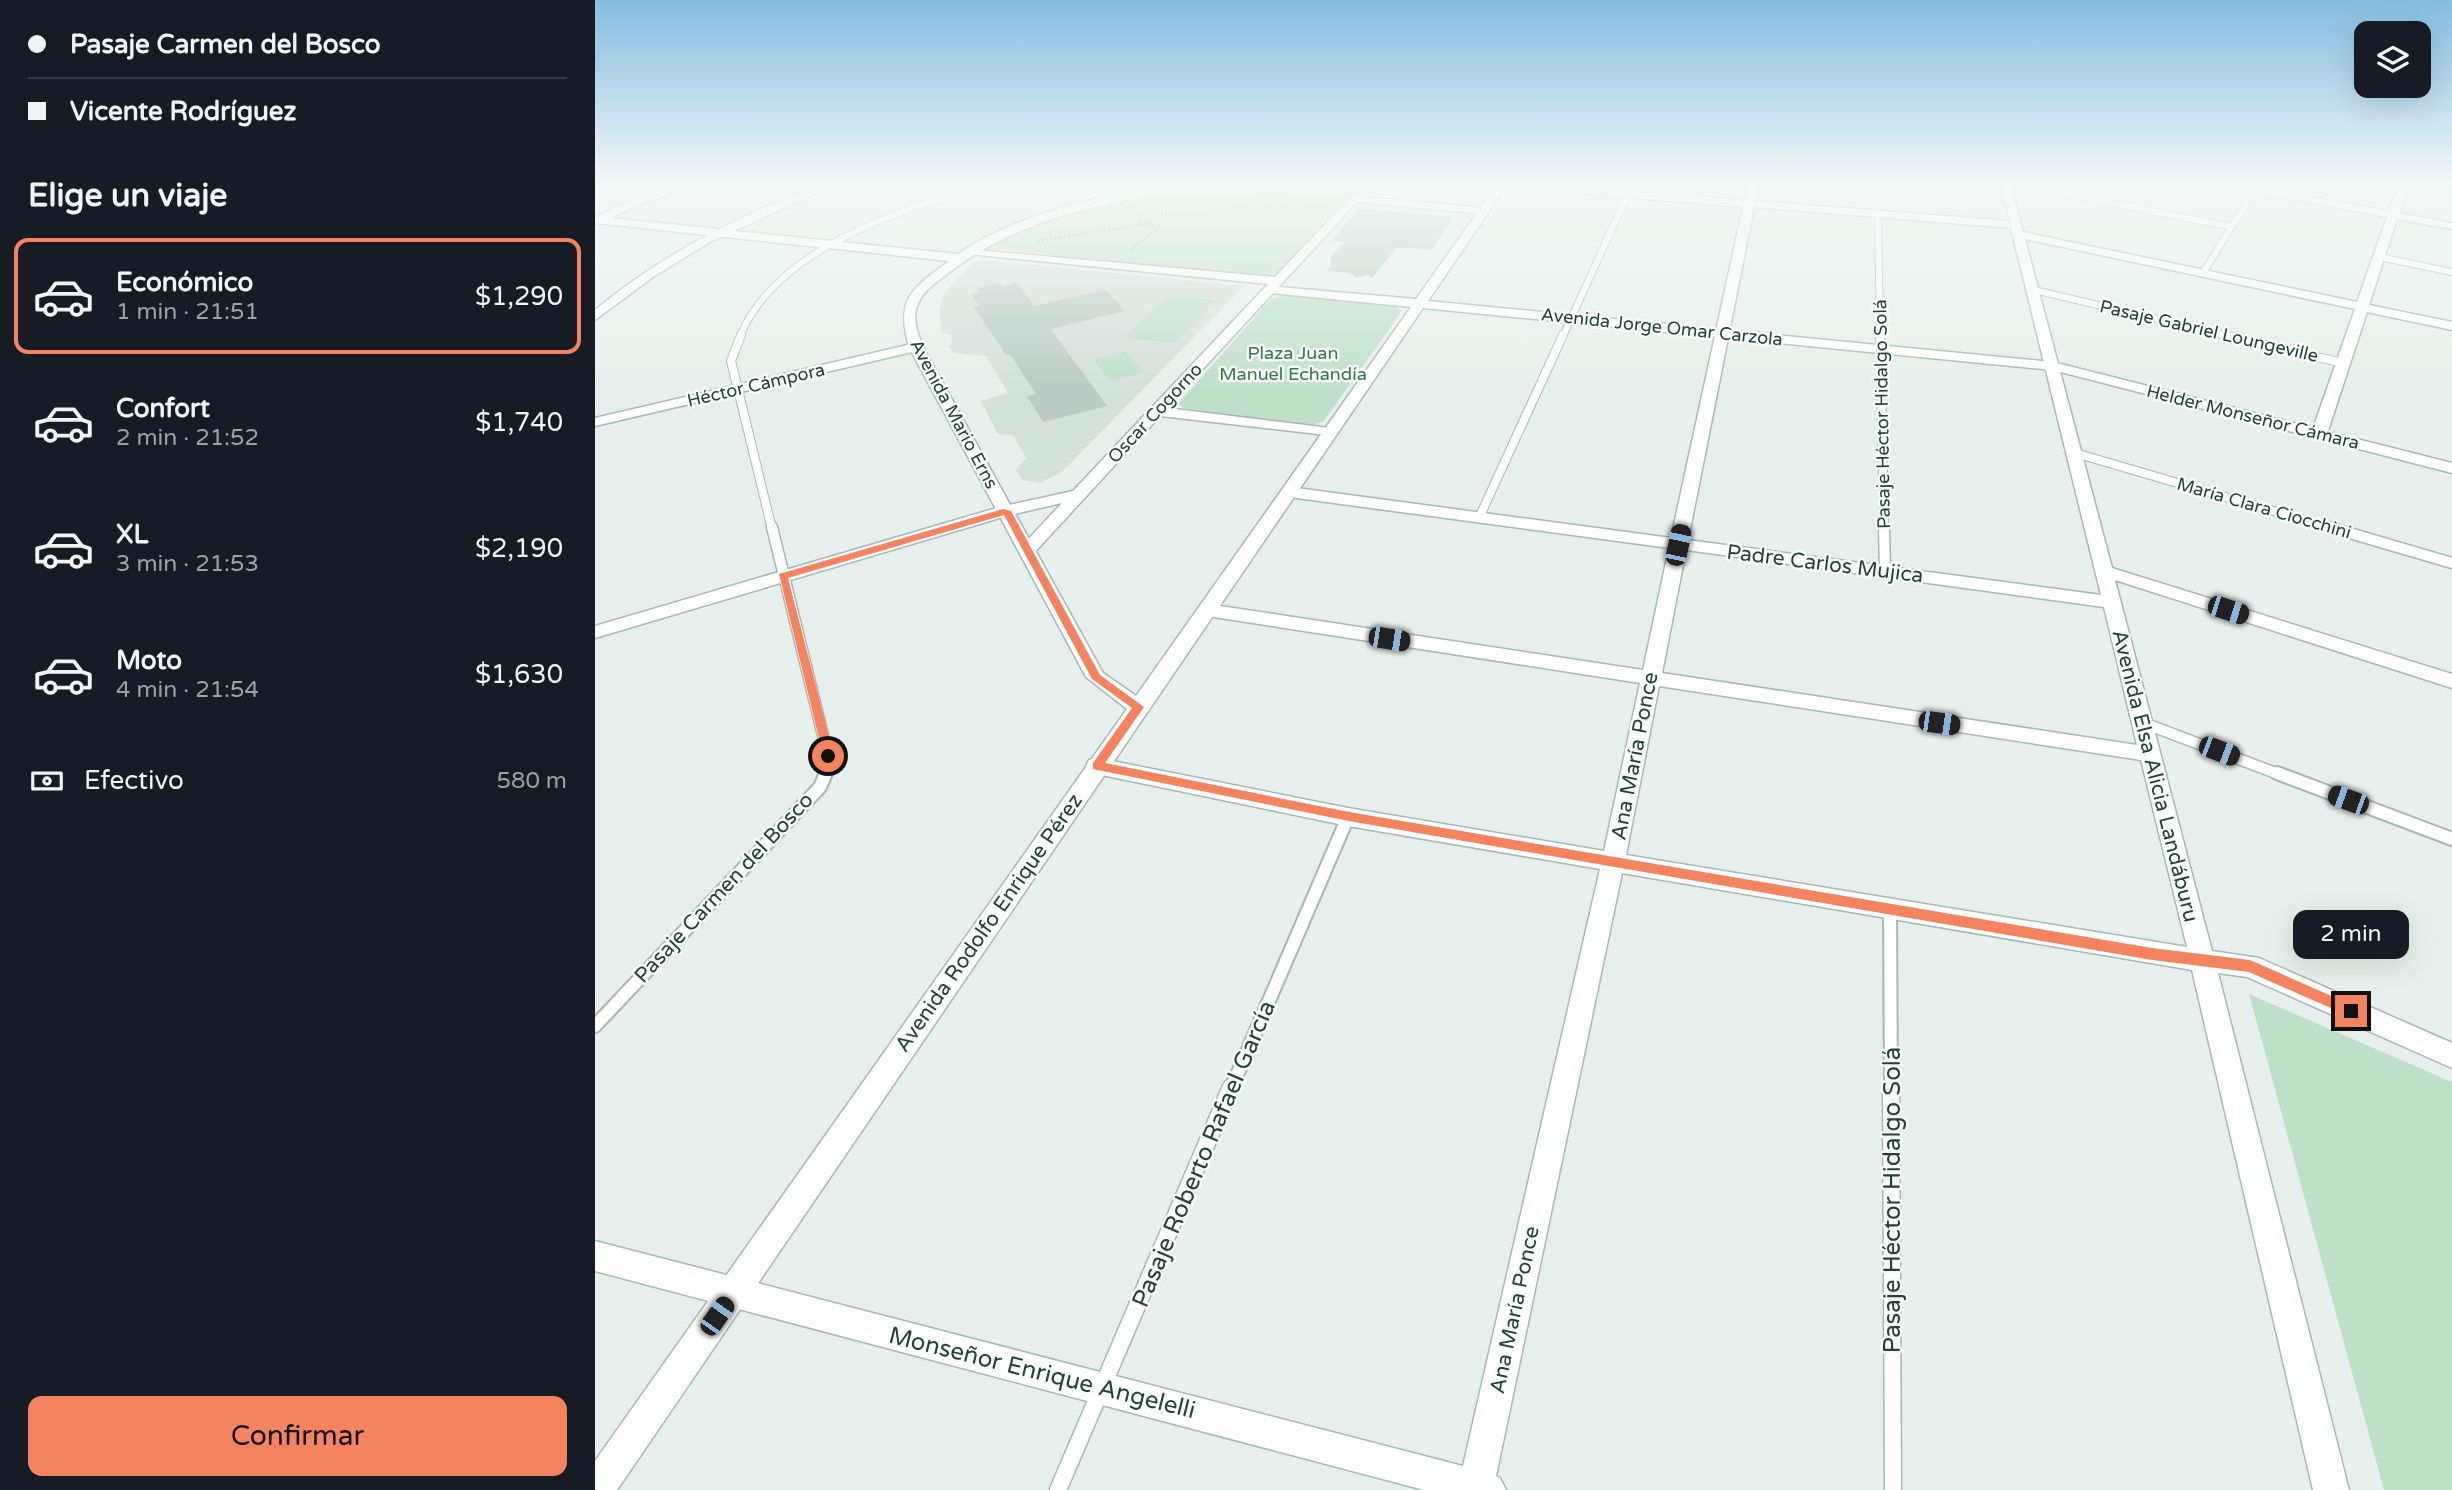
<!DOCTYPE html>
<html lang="es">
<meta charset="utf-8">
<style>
:root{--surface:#171b24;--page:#242831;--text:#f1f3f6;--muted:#9ea1a6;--line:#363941;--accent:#f4845f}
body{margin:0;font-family:"Varela Round",sans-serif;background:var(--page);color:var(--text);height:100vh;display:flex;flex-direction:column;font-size:26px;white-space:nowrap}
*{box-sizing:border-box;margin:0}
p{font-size:23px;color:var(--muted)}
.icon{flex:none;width:38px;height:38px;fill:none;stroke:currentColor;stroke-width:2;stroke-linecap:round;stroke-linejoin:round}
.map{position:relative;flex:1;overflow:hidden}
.panel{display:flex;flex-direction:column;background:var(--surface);width:595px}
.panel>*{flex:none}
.hud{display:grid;align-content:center;height:154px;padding:0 28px;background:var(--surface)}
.tools{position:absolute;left:1759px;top:21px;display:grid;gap:14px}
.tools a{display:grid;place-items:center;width:77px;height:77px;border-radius:14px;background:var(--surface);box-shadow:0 7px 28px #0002;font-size:35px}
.end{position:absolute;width:32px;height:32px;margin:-16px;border:9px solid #f4845f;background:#111;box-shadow:0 0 0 4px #111}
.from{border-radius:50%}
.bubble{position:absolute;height:49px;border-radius:14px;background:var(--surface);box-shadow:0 7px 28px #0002;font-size:23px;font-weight:600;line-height:49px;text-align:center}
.car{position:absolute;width:21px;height:42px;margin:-21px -10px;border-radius:9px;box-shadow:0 0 5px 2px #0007;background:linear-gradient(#222 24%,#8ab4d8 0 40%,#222 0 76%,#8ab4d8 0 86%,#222 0)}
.hud b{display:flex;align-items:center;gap:24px;height:66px;font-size:26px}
.hud b+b{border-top:2px solid var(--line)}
.hud i{width:18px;height:18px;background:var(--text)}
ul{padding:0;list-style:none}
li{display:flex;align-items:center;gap:21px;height:116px;margin:0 14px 10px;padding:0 14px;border:4px solid transparent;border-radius:14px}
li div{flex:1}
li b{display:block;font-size:26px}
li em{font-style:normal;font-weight:600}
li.active{border-color:var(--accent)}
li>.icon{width:63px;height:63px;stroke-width:1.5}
h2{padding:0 28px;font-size:32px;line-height:84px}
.pay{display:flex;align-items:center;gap:18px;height:77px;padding:0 28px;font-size:26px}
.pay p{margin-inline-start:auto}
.action{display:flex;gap:14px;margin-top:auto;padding:14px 28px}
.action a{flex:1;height:80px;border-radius:14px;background:var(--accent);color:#111;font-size:28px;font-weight:600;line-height:80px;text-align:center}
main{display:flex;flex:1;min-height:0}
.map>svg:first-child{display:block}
.built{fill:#d4dfda}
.green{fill:#bfe0c8}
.building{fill:#bbcac4}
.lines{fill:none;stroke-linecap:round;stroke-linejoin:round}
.service-far4-casing{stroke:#a8b8b2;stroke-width:8}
.service-far3-casing{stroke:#a8b8b2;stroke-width:10}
.service-far2-casing{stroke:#a8b8b2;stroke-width:13}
.service-far1-casing{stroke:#a8b8b2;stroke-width:16}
.service-casing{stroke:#a8b8b2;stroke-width:19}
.minor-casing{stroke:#a8b8b2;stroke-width:3}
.tertiary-casing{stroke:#a8b8b2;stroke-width:3}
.secondary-casing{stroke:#a4bbb3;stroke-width:3}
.path{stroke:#86b3a5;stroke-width:2.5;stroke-dasharray:2 2.5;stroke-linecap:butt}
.service-far4{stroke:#fff;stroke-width:6}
.service-far3{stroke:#fff;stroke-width:8}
.service-far2{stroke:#fff;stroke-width:10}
.service-far1{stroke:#fff;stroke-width:12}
.service{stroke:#fff;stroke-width:16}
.minor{fill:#fff;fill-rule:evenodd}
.tertiary{fill:#fff;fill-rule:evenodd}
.secondary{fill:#fff;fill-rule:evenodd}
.route{fill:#f4845f}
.labels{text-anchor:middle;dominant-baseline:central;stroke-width:5;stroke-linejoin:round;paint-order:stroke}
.far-street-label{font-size:18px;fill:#24423a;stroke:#f7fbf9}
.far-park-label{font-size:18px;fill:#2d7a4b;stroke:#f7fbf9}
.street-label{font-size:21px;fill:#24423a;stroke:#f7fbf9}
.near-street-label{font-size:24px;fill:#24423a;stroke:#f7fbf9}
</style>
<main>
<section class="panel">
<div class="hud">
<b><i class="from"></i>Pasaje Carmen del Bosco</b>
<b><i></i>Vicente Rodríguez</b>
</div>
<h2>Elige un viaje</h2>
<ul>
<li class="active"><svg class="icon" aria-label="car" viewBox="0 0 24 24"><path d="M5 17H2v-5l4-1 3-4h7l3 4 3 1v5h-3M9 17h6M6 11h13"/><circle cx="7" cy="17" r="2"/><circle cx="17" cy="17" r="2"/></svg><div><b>Económico</b><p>1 min · 21:51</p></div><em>$1,290</em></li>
<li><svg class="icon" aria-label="car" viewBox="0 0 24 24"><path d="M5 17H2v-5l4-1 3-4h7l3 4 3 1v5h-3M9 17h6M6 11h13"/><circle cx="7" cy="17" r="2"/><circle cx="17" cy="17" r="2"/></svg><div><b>Confort</b><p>2 min · 21:52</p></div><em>$1,740</em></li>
<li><svg class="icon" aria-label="car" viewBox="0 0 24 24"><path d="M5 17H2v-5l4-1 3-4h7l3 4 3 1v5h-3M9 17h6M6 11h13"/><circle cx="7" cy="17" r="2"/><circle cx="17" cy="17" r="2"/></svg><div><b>XL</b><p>3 min · 21:53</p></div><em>$2,190</em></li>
<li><svg class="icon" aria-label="car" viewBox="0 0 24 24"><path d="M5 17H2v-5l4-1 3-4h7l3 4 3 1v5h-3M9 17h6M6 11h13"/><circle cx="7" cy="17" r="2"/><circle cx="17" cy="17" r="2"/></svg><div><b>Moto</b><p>4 min · 21:54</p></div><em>$1,630</em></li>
</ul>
<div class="pay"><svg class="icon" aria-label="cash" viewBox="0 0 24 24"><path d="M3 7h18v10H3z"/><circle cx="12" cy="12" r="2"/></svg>Efectivo<p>580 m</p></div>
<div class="action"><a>Confirmar</a></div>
</section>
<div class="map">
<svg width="1857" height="1490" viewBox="0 0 1857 1490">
<rect width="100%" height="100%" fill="#e6efeb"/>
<path class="built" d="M388 260 649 286 468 471 445 483 428 480 421 470 431 458 418 435 403 434 386 401 413 393 391 356 359 353 354 347 358 341 356 335 347 333 344 311 349 293 378 263Z"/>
<g class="green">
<path d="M628 185H765L679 277 398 249V246C467 208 552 200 628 185Z"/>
<path d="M573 295 621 300 579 343 529 338Z"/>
<path d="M690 295 800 307 807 311 728 422 716 425 588 408 584 403 676 299Z"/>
<path d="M530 351 548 372 516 381 498 359Z"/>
<path d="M1654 994 1857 1082V1490H1789Z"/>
</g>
<g class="building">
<path d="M764 209 859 217 836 250 802 247 777 278 772 275 761 278 754 273 732 271 737 263 735 257 750 242 736 241Z"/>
<path d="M405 283 408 287 423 283 439 306 511 290 530 311 456 329 512 406 448 422 432 396 441 394 415 354 411 355 379 307 384 306 376 294 385 292 382 288Z"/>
</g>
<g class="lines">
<g class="service-far4-casing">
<g id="service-far4">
<path d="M1424 185 1637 227"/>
<path d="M1283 214 1285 336"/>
<path d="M1784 257 1857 272"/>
<path d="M1608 273 1663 185"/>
<path d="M1439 290 1635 336"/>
<path d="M145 336C182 248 305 210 390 185"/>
<path d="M968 336 1033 194"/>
</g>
</g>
<g class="service-far3-casing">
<g id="service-far3">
<path d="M146 335 136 361 177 529"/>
<path d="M1285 335 1289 529"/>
<path d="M1628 335 1748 363"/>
<path d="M1480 453 1740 529"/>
<path d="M884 518 968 335"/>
</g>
</g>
<g class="service-far2-casing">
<g id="service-far2">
<path d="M177 527 233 756 230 775"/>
<path d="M1289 527 1290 572"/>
<path d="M1734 527 1857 563"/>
<path d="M1546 722 1686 775"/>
</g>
</g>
<g class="service-far1-casing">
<g id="service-far1">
<path d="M1682 773 1857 839"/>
<path d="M1295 909 1296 1089"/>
<path d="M0 1026 225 787 231 773"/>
<path d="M636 1089 753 817"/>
</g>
</g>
<g class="service-casing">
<g id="service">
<path d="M1296 1087 1298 1490"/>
<path d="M463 1490 636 1087"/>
</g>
</g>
<g class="minor-casing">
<g id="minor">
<path d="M84 185H99L49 203 40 201Z"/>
<path d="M226 185H240L115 242 58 277 0 320V310C68 254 144 215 226 185Z"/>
<path d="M504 185H514L527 199 518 201Z"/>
<path d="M767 185H777L767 197 888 208 893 211 888 214 762 202 572 408 735 428 743 433 740 436 565 416 439 553H427L424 549 467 503 415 515 0 638V626L405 507 478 491 673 284 374 254 368 251 370 249 680 277Z"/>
<path d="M911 185H952L1150 200 1153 185H1163L1160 201 1415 221 1406 185H1416L1428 232 1762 302 1792 217 1635 188 1630 185H1651L1794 211 1803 185H1813L1804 213 1857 223V229L1802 219 1774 305 1857 322V330L1772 312 1732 434 1724 439 1716 434 1760 309 1430 239 1517 568 1857 674V688L1520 580 1617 951 1664 958 1857 1043V1068L1652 977 1623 973 1754 1490H1718L1597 970 1027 873 901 1476 905 1478 911 1490H829L0 1271V1241L868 1466 1005 869 753 826 502 774 494 772 491 766 494 760 502 758 753 808 1009 851 1045 683 612 616 603 610 612 604 1048 670 1074 548 694 497 686 492 694 487 1076 538 1148 207 916 188ZM1159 207 1416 228 1506 595 1093 540ZM1091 550 1509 607 1542 745 1067 673ZM1064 686 1546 760 1592 947 1031 855Z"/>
<path d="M321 343 326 344V350L0 426V418Z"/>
</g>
</g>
<g class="tertiary-casing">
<path id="tertiary" d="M73 185H86L16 218 363 254C418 214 535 185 603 185L598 188C512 203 427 217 356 271 343 281 324 293 321 310 318 323 324 336 328 347L508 673 541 696 816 307 676 293 672 292V286L821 299 902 185H912L833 301 1458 362 1857 463V473L1458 370 828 308 22 1490H0V1461L532 709 491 677 314 347C300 298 317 289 354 261L0 223V217Z"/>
</g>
<g class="secondary-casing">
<path id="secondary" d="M0 185H8L0 189Z"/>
</g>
<g class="path">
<path d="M615 189 635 185"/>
<path d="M674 197 731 207"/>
<path d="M548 212C582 216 662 220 679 185"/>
<path d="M546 221 556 223 540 226Z"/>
<path d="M442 241 540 226"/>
<path d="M535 250 566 226 555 225"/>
</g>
<use href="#service-far4" class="service-far4"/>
<use href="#service-far3" class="service-far3"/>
<use href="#service-far2" class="service-far2"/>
<use href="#service-far1" class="service-far1"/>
<use href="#service" class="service"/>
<use href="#minor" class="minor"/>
<use href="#tertiary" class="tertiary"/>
<use href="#secondary" class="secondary"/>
</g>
<linearGradient id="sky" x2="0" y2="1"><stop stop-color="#84bce0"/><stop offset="0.47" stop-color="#f4f8f6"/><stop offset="1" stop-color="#f4f8f6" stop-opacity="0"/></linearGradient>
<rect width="1857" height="393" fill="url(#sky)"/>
<path class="route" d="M408 509 416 511 505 675 549 707 510 763 754 812 1557 948 1655 960 1761 1007 1763 1011 1756 1017 1654 972 1557 960 754 821 498 769V763L537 708 497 679 409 515 193 578 239 756 237 759H229L184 574Z"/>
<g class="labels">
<g class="far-street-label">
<text transform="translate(1067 327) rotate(6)">Avenida Jorge Omar Carzola</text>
<text transform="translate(1614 331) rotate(13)">Pasaje Gabriel Loungeville</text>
<text transform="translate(161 385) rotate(-13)">Héctor Cámpora</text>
<text transform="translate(560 413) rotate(-47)">Oscar Cogorno</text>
<text transform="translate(359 414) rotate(62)">Avenida Mario Erns</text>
<text transform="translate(1287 414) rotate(-91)">Pasaje Héctor Hidalgo Solá</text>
<text transform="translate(1658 417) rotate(14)">Helder Monseñor Cámara</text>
<text transform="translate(1669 508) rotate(16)">María Clara Ciocchini</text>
</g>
<g class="far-park-label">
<text x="698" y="353">Plaza Juan<tspan x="698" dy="21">Manuel Echandía</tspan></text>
</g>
<g class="street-label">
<text transform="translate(1230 564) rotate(7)">Padre Carlos Mujica</text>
<text transform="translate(1040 756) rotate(-79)">Ana María Ponce</text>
<text transform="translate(1560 776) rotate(76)">Avenida Elsa Alicia Landáburu</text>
<text transform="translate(129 888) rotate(-47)">Pasaje Carmen del Bosco</text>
<text transform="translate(394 923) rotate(-55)">Avenida Rodolfo Enrique Pérez</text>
<text transform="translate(920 1310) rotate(-78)">Ana María Ponce</text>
</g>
<g class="near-street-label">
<text transform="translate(609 1154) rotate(-67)">Pasaje Roberto Rafael García</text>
<text transform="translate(1297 1200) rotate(-90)">Pasaje Héctor Hidalgo Solá</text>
<text transform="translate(447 1373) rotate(14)">Monseñor Enrique Angelelli</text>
</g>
</g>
</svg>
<div class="tools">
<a><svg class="icon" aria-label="layers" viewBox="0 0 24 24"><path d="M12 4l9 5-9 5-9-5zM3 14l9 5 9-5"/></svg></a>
</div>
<i class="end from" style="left:233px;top:756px"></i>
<i class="end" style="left:1756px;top:1011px"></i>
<div class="bubble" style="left:1698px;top:910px;width:116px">2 min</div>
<i class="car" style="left:1083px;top:545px;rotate:12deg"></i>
<i class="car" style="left:1633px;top:610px;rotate:108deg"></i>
<i class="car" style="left:794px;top:639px;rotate:99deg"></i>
<i class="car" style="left:1344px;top:723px;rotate:98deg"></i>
<i class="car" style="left:1624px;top:751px;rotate:111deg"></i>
<i class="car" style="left:1753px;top:800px;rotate:290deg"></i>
<i class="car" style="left:122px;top:1316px;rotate:35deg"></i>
</div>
</main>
